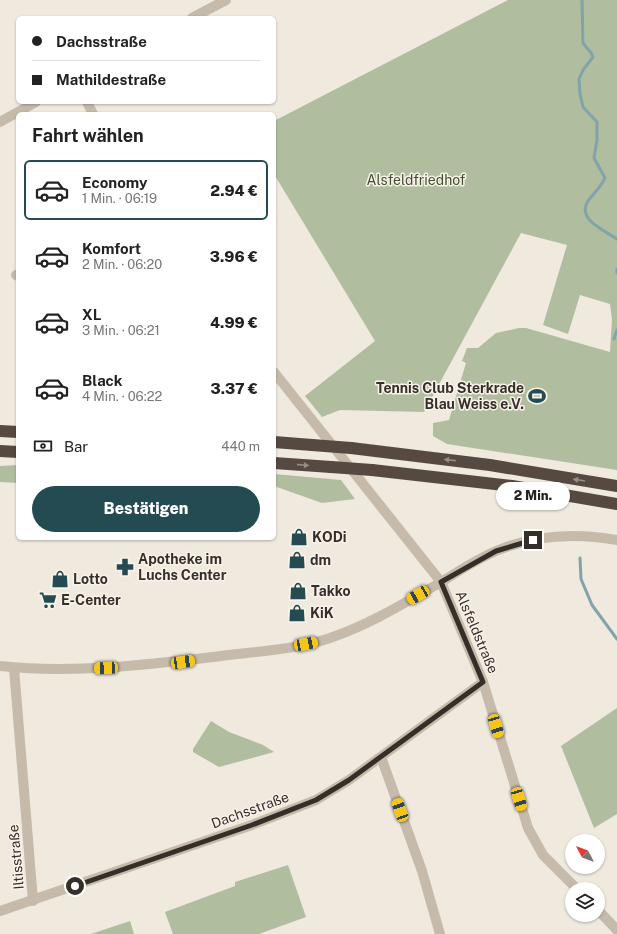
<!DOCTYPE html>
<html lang="de">
<meta charset="utf-8">
<style>
:root{--surface:#fff;--page:#f2f2f2;--text:#222;--muted:#767676;--line:#e0e0e0;--accent:#244b51}
body{margin:0;font-family:"Public Sans",sans-serif;background:var(--page);color:var(--text);height:100vh;display:flex;flex-direction:column;font-size:15px;white-space:nowrap}
*{box-sizing:border-box;margin:0}
p{font-size:13px;color:var(--muted)}
.icon{flex:none;width:22px;height:22px;fill:none;stroke:currentColor;stroke-width:2;stroke-linecap:round;stroke-linejoin:round}
.map{position:relative;flex:1;overflow:hidden}
.panel{position:absolute;left:16px;top:112px;width:260px;height:428px;display:flex;flex-direction:column;background:var(--surface);border-radius:6px;box-shadow:0 1px 3px #0004}
.panel>*{flex:none}
.hud{position:absolute;left:16px;top:16px;width:260px;height:88px;border-radius:6px;box-shadow:0 1px 3px #0004;display:grid;align-content:center;height:88px;padding:0 16px;background:var(--surface)}
.needle{width:26px;rotate:311deg}
.fabs{position:absolute;left:565px;top:834px;display:grid;gap:8px}
.fabs a{display:grid;place-items:center;width:40px;height:40px;border-radius:50%;background:var(--surface);box-shadow:0 1px 3px #0004;font-size:20px}
.end{position:absolute;width:18px;height:18px;margin:-9px;border:5px solid #352e29;background:#fff;box-shadow:0 0 0 2px #fff}
.from{border-radius:50%}
.bubble{position:absolute;height:28px;border-radius:14px;background:var(--surface);box-shadow:0 1px 3px #0004;font-size:13px;font-weight:800;line-height:28px;text-align:center}
.car{position:absolute;width:12px;height:24px;margin:-12px -6px;border-radius:5px;box-shadow:0 0 3px 1px #0007;background:linear-gradient(#f5c518 24%,#345 0 40%,#f5c518 0 76%,#345 0 86%,#f5c518 0)}
.hud b{display:flex;align-items:center;gap:14px;height:38px;font-size:15px}
.hud b+b{border-top:1px solid var(--line)}
.hud i{width:10px;height:10px;background:var(--text)}
ul{padding:0;list-style:none}
li{display:flex;align-items:center;gap:12px;height:60px;margin:0 8px 6px;padding:0 8px;border:2px solid transparent;border-radius:6px}
li div{flex:1}
li b{display:block;font-size:15px}
li em{font-style:normal;font-weight:800}
li.on{border-color:var(--accent)}
li>.icon{width:36px;height:36px;stroke-width:1.5}
h2{padding:0 16px;font-size:18px;line-height:48px}
.pay{display:flex;align-items:center;gap:10px;height:44px;padding:0 16px;font-size:15px}
.pay p{margin-inline-start:auto}
.button{display:flex;gap:8px;margin-top:auto;padding:8px 16px}
.button a{flex:1;height:46px;border-radius:24px;background:var(--accent);color:#fff;font-size:16px;font-weight:800;line-height:46px;text-align:center}
.map>svg:first-child{display:block}
.green{fill:#b0bd9f}
.lines{fill:none;stroke-linecap:round;stroke-linejoin:round}
.stream{stroke:#80a4a9;stroke-width:3}
.minor{stroke:#c6baab;stroke-width:10}
.highway{stroke:#554941;stroke-width:12}
.highway-bridge{stroke:#554941;stroke-width:12}
.oneway{fill:#968d85}
.route{stroke:#352e29;stroke-width:5}
.labels{text-anchor:middle;dominant-baseline:central;stroke-width:3;stroke-linejoin:round;paint-order:stroke}
.park-label{font-size:14px;fill:#425030;stroke:#f8f2ea}
.poi-label{font-size:14px;font-weight:bold;fill:#352e29;stroke:#f8f2ea;text-anchor:start}
.street-label{font-size:14px;fill:#352e29;stroke:#f8f2ea}
</style>
<div class="map">
<svg width="617" height="934" viewBox="0 0 617 934">
<rect width="100%" height="100%" fill="#efe9de"/>
<g class="green">
<path d="M508 0H617V470L447 444 433 436V423L449 420 466 363 462 361 467 348H478L496 333 519 328H526L610 352 612 319 610 304 580 295 568 334 543 325 567 245 521 233 424 412 340 410 322 417 305 396 375 341 274 174V121Z"/>
<path d="M18 465V483L0 482V466Z"/>
<path d="M274 474 341 480 355 499 322 503 274 486Z"/>
<path d="M617 708V814L594 828 561 746Z"/>
<path d="M211 721 229 732 263 745 274 752 219 767 193 752V749Z"/>
<path d="M288 865 306 917 259 934H173L165 912 235 886V882Z"/>
<path d="M130 921 134 934H91Z"/>
</g>
<g class="lines">
<g class="stream">
<path d="M582 0 583 43C586 48 591 51 593 57L583 70 579 79 580 94 583 107 597 122V140L594 158 605 178C601 187 594 193 588 201 576 220 606 231 617 239"/>
<path d="M617 269V273"/>
<path d="M614 339 617 330"/>
<path d="M580 558 581 579 592 605 617 639"/>
</g>
<g class="minor">
<path d="M192 18 226 0"/>
<path d="M87 102 93 114"/>
<path d="M0 122 36 102"/>
<path d="M16 275 18 276"/>
<path d="M274 372 441 582 483 682 528 828 543 855 577 889"/>
<path d="M0 666C77 674 153 664 229 655 262 651 298 649 330 638 371 624 406 602 443 581 460 570 477 559 496 551 534 535 577 533 617 540"/>
<path d="M14 668 33 901"/>
<path d="M381 757 422 871 440 934"/>
<path d="M598 910 617 930"/>
<path d="M0 911 252 825 316 800 349 780 483 682"/>
</g>
<g class="highway">
<path d="M0 431 18 432"/>
<path d="M274 442 312 445"/>
<path d="M351 448 490 465 617 486"/>
<path d="M0 451 18 452"/>
<path d="M274 463 331 467"/>
<path d="M372 470 512 486 617 504"/>
</g>
<g class="highway-bridge">
<path d="M312 445 351 448"/>
<path d="M331 467 372 470"/>
</g>
</g>
<defs><path id="oneway-solid" d="M-6-.8H1V-3.2L6.5 0L1 3.2V.8H-6Z"/></defs>
<g class="oneway">
<use href="#oneway-solid" transform="translate(450 460) rotate(-173)"/>
<use href="#oneway-solid" transform="translate(303 465) rotate(4)"/>
<use href="#oneway-solid" transform="translate(579 480) rotate(-171)"/>
</g>
<g class="lines">
<path class="route" d="M75 886 252 825 316 800 349 780 483 682 441 582 496 551 533 540"/>
</g>
<defs>
<g id="stadium-bare" transform="scale(1.38)"><path d="M0-5a6.5 5 0 1 0 0 10a6.5 5 0 1 0 0-10ZM-3.5-1.8h7v3.6h-7Z" fill="#244b51" stroke="#f8f2ea" stroke-width="2.5" paint-order="stroke"/></g>
<g id="shop-bare" transform="scale(1.38)"><path d="M-5-2.5h2.3a2.7 3.5 0 0 1 5.4 0H5L5.5 6h-11ZM-1.5-2.5h3a1.5 2.3 0 0 0-3 0Z" fill="#244b51" stroke="#f8f2ea" stroke-width="2.5" paint-order="stroke"/></g>
<g id="pharmacy-bare" transform="scale(1.38)"><path d="M-2-6h4v4h4v4h-4v4h-4v-4h-4v-4h4Z" fill="#244b51" stroke="#f8f2ea" stroke-width="2.5" paint-order="stroke"/></g>
<g id="supermarket-bare" transform="scale(1.38)"><path d="M-6-5.5h2.5l.6 2H6L4.5 2H-2.5L-4.4-4H-6ZM-1.5 3.2a1.3 1.3 0 1 0 .1 0ZM3 3.2a1.3 1.3 0 1 0 .1 0Z" fill="#244b51" stroke="#f8f2ea" stroke-width="2.5" paint-order="stroke"/></g>
</defs>
<g fill-rule="evenodd">
<use href="#stadium-bare" x="537" y="396"/>
<use href="#shop-bare" x="299" y="537"/>
<use href="#shop-bare" x="297" y="560"/>
<use href="#pharmacy-bare" x="125" y="567"/>
<use href="#shop-bare" x="60" y="579"/>
<use href="#shop-bare" x="298" y="591"/>
<use href="#supermarket-bare" x="48" y="600"/>
<use href="#shop-bare" x="297" y="613"/>
</g>
<g class="labels">
<g class="park-label">
<text x="416" y="180">Alsfeldfriedhof</text>
</g>
<g class="poi-label">
<text x="524" y="388" text-anchor="end">Tennis Club Sterkrade<tspan x="524" dy="16">Blau Weiss e.V.</tspan></text>
<text x="312" y="537">KODi</text>
<text x="138" y="559">Apotheke im<tspan x="138" dy="16">Luchs Center</tspan></text>
<text x="310" y="560">dm</text>
<text x="73" y="579">Lotto</text>
<text x="311" y="591">Takko</text>
<text x="61" y="600">E-Center</text>
<text x="310" y="613">KiK</text>
</g>
<g class="street-label">
<text transform="translate(477 632) rotate(67)">Alsfeldstraße</text>
<text transform="translate(250 810) rotate(-20)">Dachsstraße</text>
<text transform="translate(16 857) rotate(-95)">Iltisstraße</text>
</g>
</g>
</svg>
<div class="fabs">
<a><svg class="needle" viewBox="-14 -14 28 28"><path d="M0-13l5 13h-10z" fill="#e53935"/><path d="M0 13l5-13h-10z" fill="#767676"/></svg></a>
<a><svg class="icon" aria-label="layers" viewBox="0 0 24 24"><path d="M12 4l9 5-9 5-9-5zM3 14l9 5 9-5"/></svg></a>
</div>
<i class="end from" style="left:75px;top:886px"></i>
<i class="end" style="left:533px;top:540px"></i>
<div class="bubble" style="left:496px;top:482px;width:74px">2 Min.</div>
<i class="car" style="left:418px;top:595px;rotate:240deg"></i>
<i class="car" style="left:306px;top:644px;rotate:79deg"></i>
<i class="car" style="left:183px;top:662px;rotate:82deg"></i>
<i class="car" style="left:106px;top:668px;rotate:268deg"></i>
<i class="car" style="left:496px;top:726px;rotate:163deg"></i>
<i class="car" style="left:519px;top:799px;rotate:163deg"></i>
<i class="car" style="left:400px;top:810px;rotate:340deg"></i>
<div class="hud">
<b><i class="from"></i>Dachsstraße</b>
<b><i></i>Mathildestraße</b>
</div>
<section class="panel">
<h2>Fahrt wählen</h2>
<ul>
<li class="on"><svg class="icon" aria-label="car" viewBox="0 0 24 24"><path d="M5 17H2v-5l4-1 3-4h7l3 4 3 1v5h-3M9 17h6M6 11h13"/><circle cx="7" cy="17" r="2"/><circle cx="17" cy="17" r="2"/></svg><div><b>Economy</b><p>1 Min. · 06:19</p></div><em>2.94 €</em></li>
<li><svg class="icon" aria-label="car" viewBox="0 0 24 24"><path d="M5 17H2v-5l4-1 3-4h7l3 4 3 1v5h-3M9 17h6M6 11h13"/><circle cx="7" cy="17" r="2"/><circle cx="17" cy="17" r="2"/></svg><div><b>Komfort</b><p>2 Min. · 06:20</p></div><em>3.96 €</em></li>
<li><svg class="icon" aria-label="car" viewBox="0 0 24 24"><path d="M5 17H2v-5l4-1 3-4h7l3 4 3 1v5h-3M9 17h6M6 11h13"/><circle cx="7" cy="17" r="2"/><circle cx="17" cy="17" r="2"/></svg><div><b>XL</b><p>3 Min. · 06:21</p></div><em>4.99 €</em></li>
<li><svg class="icon" aria-label="car" viewBox="0 0 24 24"><path d="M5 17H2v-5l4-1 3-4h7l3 4 3 1v5h-3M9 17h6M6 11h13"/><circle cx="7" cy="17" r="2"/><circle cx="17" cy="17" r="2"/></svg><div><b>Black</b><p>4 Min. · 06:22</p></div><em>3.37 €</em></li>
</ul>
<div class="pay"><svg class="icon" aria-label="cash" viewBox="0 0 24 24"><path d="M3 7h18v10H3z"/><circle cx="12" cy="12" r="2"/></svg>Bar<p>440 m</p></div>
<div class="button"><a>Bestätigen</a></div>
</section>
</div>
